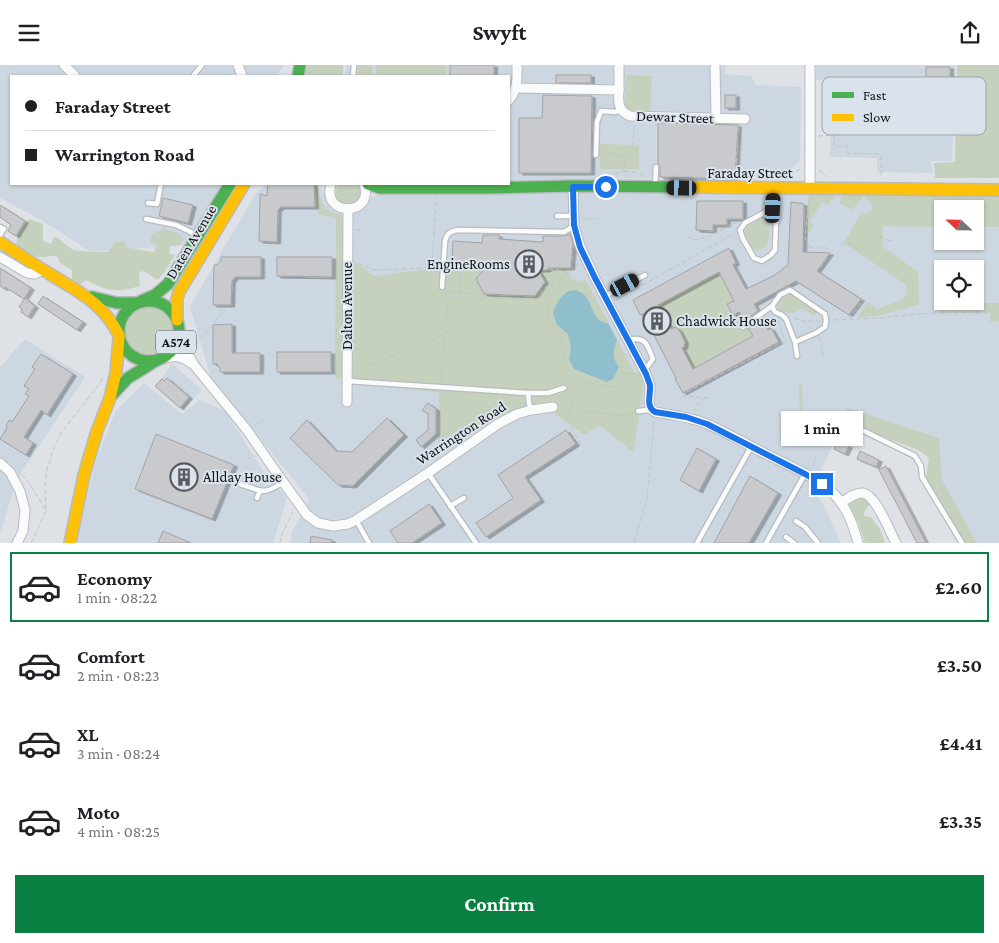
<!DOCTYPE html>
<meta charset="utf-8">
<style>
:root{--surface:#fff;--page:#f6f6f6;--text:#202124;--muted:#757577;--line:#e0e0e0;--accent:#0b8043}
body{margin:0;font-family:"Crimson Pro",serif;background:var(--page);color:var(--text);height:100vh;display:flex;flex-direction:column;font-size:19px;white-space:nowrap}
*{box-sizing:border-box;margin:0}
p{font-size:16px;color:var(--muted)}
.icon{flex:none;width:28px;height:28px;fill:none;stroke:currentColor;stroke-width:2;stroke-linecap:round;stroke-linejoin:round}
.map{position:relative;height:478px;overflow:hidden}
.drawer{display:flex;flex-direction:column;background:var(--surface);flex:1}
.drawer>*{flex:none}
.top-card{position:absolute;left:10px;top:10px;width:500px;height:110px;border-radius:0px;box-shadow:0 1px 4px #0004;display:grid;align-content:center;height:110px;padding:0 15px;background:var(--surface)}
.needle{width:32px;rotate:292deg}
.controls{position:absolute;left:934px;top:135px;display:grid;gap:10px}
.controls a{display:grid;place-items:center;width:50px;height:50px;border-radius:0px;background:var(--surface);box-shadow:0 1px 4px #0004;font-size:25px}
.end{position:absolute;width:22px;height:22px;margin:-11px;border:6px solid #1a73e8;background:#fff;box-shadow:0 0 0 2px #fff}
.from{border-radius:50%}
.bubble{position:absolute;height:35px;border-radius:0px;background:var(--surface);box-shadow:0 1px 4px #0004;font-size:16px;font-weight:700;line-height:35px;text-align:center}
.car{position:absolute;width:15px;height:30px;margin:-15px -8px;border-radius:6px;box-shadow:0 0 4px 1px #0007;background:linear-gradient(#222 24%,#8ab4d8 0 40%,#222 0 76%,#8ab4d8 0 86%,#222 0)}
.top-card b{display:flex;align-items:center;gap:18px;height:48px;font-size:19px}
.top-card b+b{border-top:1px solid var(--line)}
.top-card i{width:12px;height:12px;background:var(--text)}
ul{padding:9px 0 0;list-style:none}
li{display:flex;align-items:center;gap:15px;height:70px;margin:0 10px 8px;padding:0 5px;border:2px solid transparent;border-radius:0px}
li div{flex:1}
li b{display:block;font-size:19px}
li em{font-style:normal;font-weight:700}
li.selected{border-color:var(--accent)}
li>.icon{width:45px;height:45px;stroke-width:1.5}
.action{display:flex;gap:10px;margin-top:auto;padding:10px 15px}
.action a{flex:1;height:58px;border-radius:0px;background:var(--accent);color:#fff;font-size:20px;font-weight:700;line-height:58px;text-align:center}
header{display:flex;justify-content:space-between;align-items:center;height:65px;padding:0 15px;background:var(--surface);font-size:22px;font-weight:700}
.map>svg:first-child{display:block}
.built{fill:#cdd7e1;fill-rule:evenodd}
.green{fill:#c5d1bd}
.water{fill:#8fbfcc}
.building{fill:#c9cacd;stroke:#a2a3a6;filter:url(#shadow)}
.lines{fill:none;stroke-linecap:round;stroke-linejoin:round}
.lane-casing{stroke:#b8bbbf;stroke-width:7}
.street-casing{stroke:#b8bbbf;stroke-width:11}
.fast-casing{stroke:#b8bbbf;stroke-width:14}
.slow-casing{stroke:#b8bbbf;stroke-width:14}
.path{stroke:#c3c3c5;stroke-width:1;stroke-dasharray:5 2.5;stroke-linecap:butt}
.lane{stroke:#fafbfb;stroke-width:4.5}
.street{stroke:#fafbfb;stroke-width:9}
.fast{stroke:#4caf50;stroke-width:11}
.slow{stroke:#ffc107;stroke-width:11}
.route{stroke:#1a73e8;stroke-width:6}
.labels{text-anchor:middle;dominant-baseline:central;stroke-width:4;stroke-linejoin:round;paint-order:stroke}
.shield{fill:#dae2eb;stroke:#4d5156;stroke-width:1}
.shield-label{font-size:14px;font-weight:bold;fill:#111316}
.street-label{font-size:15px;fill:#111316;stroke:#dae2eb}
.poi-label{font-size:15px;fill:#111316;stroke:#dae2eb;text-anchor:start}
.key{fill:#dae2eb;stroke:#9ea4ab;stroke-width:1}
.key-label{font-size:14px;fill:#111316}
</style>
<header><svg class="icon" aria-label="menu" viewBox="0 0 24 24"><path d="M4 6h16M4 12h16M4 18h16"/></svg>Swyft<svg class="icon" aria-label="share" viewBox="0 0 24 24"><path d="M12 15V3M7 8l5-5 5 5M5 13v7h14v-7"/></svg></header>
<div class="map">
<svg width="999" height="478" viewBox="0 0 999 478">
<defs>
<filter id="shadow"><feDropShadow dx="3.5" dy="2" stdDeviation="0" flood-color="#0004"/></filter>
</defs>
<rect width="100%" height="100%" fill="#dee2e7"/>
<g class="built">
<path d="M0 0H284L277 11H11V119H223L188 180 91 187 38 153 0 133Z"/>
<path d="M346 0H725V9L751 11 755 20 801 22 800 95 785 111 509 115V11H345Z"/>
<path d="M816 0H955L952 96H931L933 108 877 107V93L830 92 832 15H816Z"/>
<path d="M268 119H314L342 141 371 133 384 126 999 127V478H967L935 426 933 378 849 345 812 423 823 439 841 478H290L292 467 309 434 211 313 190 241 256 128ZM942 144H975V176H942ZM942 204H975V236H942Z"/>
<path d="M25 274 85 312 23 405 12 429 2 463 0 467V300H2Z"/>
<path d="M172 299 202 325 182 345 155 321Z"/>
<path d="M144 318 182 349 200 335 226 347 261 403 287 433 273 478H76L96 396 115 347Z"/>
</g>
<g class="green">
<rect x="305" y="0" width="38" height="11"/>
<rect x="358" y="0" width="14" height="11"/>
<rect x="376" y="0" width="70" height="11"/>
<path d="M957 0H999V113H935L934 98 955 97Z"/>
<path d="M626 10 652 11 650 48 625 46Z"/>
<path d="M600 79 639 80V104H600Z"/>
<path d="M314 119H318L319 129 325 144 342 151 343 195 354 196 374 211 429 204 452 196 461 197 464 200 466 197 488 199 476 214 484 229 535 231 545 217 538 205H547L548 203H566C570 212 575 219 586 215L634 307 643 310V327L633 387 599 360 584 370 542 339 508 347 439 389V328L335 313 336 153 318 149Z"/>
<path d="M338 119H358C371 145 324 145 338 119Z"/>
<path d="M809 129 835 130 834 135 832 134 828 140 822 137 809 157 814 160 806 171Z"/>
<path d="M843 129 864 131 999 129V162H975V144H942V162L883 161 882 181 918 207 919 240 877 251 858 252 867 237 877 244 904 234 907 227 905 219 844 178 860 150 870 147 873 141 864 131 852 145 839 138Z"/>
<path d="M769 150V172L766 182 754 186 746 173 745 162C752 155 759 152 769 150Z"/>
<path d="M29 154 43 159V176L51 179 55 171 73 185 91 187H108L115 177 125 176 127 183 154 187 157 180 150 177 152 169 164 163 179 169 184 174 180 180 170 181 169 189 175 190 164 208 158 215 143 206 139 208 140 221C115 228 109 227 86 215L79 220 72 217V205L60 198 58 192C52 189 49 192 42 192 33 193 23 186 16 181L18 169Z"/>
<path d="M999 173V256L990 257V247L939 248V238H999Z"/>
<path d="M719 207 737 242 735 243 731 237 727 240 733 250 737 248 738 244 753 271 693 304 682 283 684 282C685 275 681 266 675 262L671 264 658 240Z"/>
<path d="M791 228 816 245 818 249 812 250 803 243 797 245 793 248 779 246C777 239 778 236 783 230Z"/>
<circle cx="149" cy="265" r="24"/>
<path d="M799 318H802L803 366H800Z"/>
<path d="M847 343 939 373 942 415 977 478H964L926 412 929 393 918 385 861 363 856 368 839 361Z"/>
<path d="M863 432 872 437 864 447V451L871 452C877 460 884 468 884 478H865L858 457 851 445 849 438Z"/>
</g>
<path class="water" d="M576 225C580 227 583 228 586 232 593 241 593 257 608 258L617 275C613 285 612 293 619 302L613 314 607 317 574 304 569 294 571 282 568 269 557 260 553 248 557 238 561 232 568 226Z"/>
<g class="building">
<rect x="450" y="0" width="44" height="11"/>
<path d="M926 2H950V15L926 14Z"/>
<rect x="556" y="10" width="35" height="8"/>
<path d="M543 30 592 31 591 108H519V53H542Z"/>
<rect x="725" y="30" width="11" height="13"/>
<path d="M658 58 738 60 735 114 660 112V102L658 98Z"/>
<path d="M268 119H314L315 142H281L278 145 277 177 259 176 260 129 267 131Z"/>
<path d="M163 133 193 140 188 158 159 151Z"/>
<path d="M697 136H743V154H727V160H713V166L696 165Z"/>
<path d="M791 137 804 139 803 187 830 188 817 206 861 234 849 250 796 216 754 239 758 246 744 256 739 247 733 250 727 239 734 236 719 207 658 240 671 264 675 262 679 265 685 277 684 282 682 283 693 304 753 271 748 263 762 253 768 265 771 263 779 277 683 328 675 314 676 313 643 249 640 250 633 235 729 183 736 198 733 200 746 224 775 210 788 200Z"/>
<path d="M0 140 25 156 16 171 8 166 11 160 0 152Z"/>
<path d="M570 169 573 178 571 203H548L547 205H538L545 217 535 231 484 229 476 214 488 199 466 197 464 201 461 197 452 196 453 176 482 178 483 170H499V174L543 177V171H564Z"/>
<path d="M221 192H261V212H235L232 216 231 240H213L214 200H217L221 196Z"/>
<path d="M277 192H332V212L277 211Z"/>
<path d="M0 203 31 223 24 234 5 222 4 224 0 221Z"/>
<path d="M43 231 83 257 77 265 38 239Z"/>
<path d="M25 233 35 241 28 252 21 247 22 244 19 242Z"/>
<path d="M232 259V288H260V307H220V303L217 299H213V260Z"/>
<rect x="277" y="287" width="54" height="20"/>
<path d="M41 289 73 309 47 350 41 345 24 372 33 378 26 390 0 374 7 363 6 361 9 355 12 357 29 331 25 329 29 324 24 321 35 304 32 302Z"/>
<path d="M167 313 189 332 180 343 155 321 162 314 164 316Z"/>
<path d="M428 338 436 344V369L421 382 416 375 428 365V349L422 345Z"/>
<path d="M387 353 404 370 353 421 338 420 290 373 307 355 336 386 352 387Z"/>
<path d="M566 365 576 379 525 412 541 435 486 472 476 458 513 433 498 410Z"/>
<path d="M156 369 234 400 212 454 135 424Z"/>
<path d="M837 376 849 381 845 389 834 384Z"/>
<path d="M697 383 716 394 699 426 680 415Z"/>
<path d="M860 386 879 395 876 402 857 394Z"/>
<path d="M886 401 920 466 926 478H917L891 428 879 405Z"/>
<path d="M750 411 778 428 749 478H714Z"/>
<path d="M429 439 442 458 412 478H398L390 466Z"/>
<path d="M163 466 191 478H158Z"/>
<path d="M311 471 332 475 331 478H310Z"/>
</g>
<g class="lines">
<g class="lane-casing">
<g id="lane">
<path d="M193 11 202 0"/>
<path d="M353 11 354 0"/>
<path d="M596 90 597 57 601 46 615 47 621 45"/>
<path d="M655 121 656 102"/>
<path d="M148 138 157 139 161 119"/>
<path d="M773 143 745 158 740 165 743 174 754 193 762 196 771 190 775 185 776 156 773 143 774 124"/>
<path d="M557 151H573"/>
<path d="M146 154 176 160 197 170"/>
<path d="M0 162 4 164 0 170"/>
<path d="M442 222 445 176C447 168 450 167 457 165L564 167 574 161"/>
<path d="M605 231 645 210"/>
<path d="M743 262 772 241"/>
<path d="M628 275C646 271 647 279 653 294L647 302 644 305"/>
<path d="M795 277 816 268 825 262 826 255 825 249 790 225 780 230 772 241 775 247 782 250 786 254 795 277 797 291"/>
<path d="M347 316 528 328H548L564 323"/>
<path d="M528 328 529 338 531 345"/>
<path d="M638 346 651 345"/>
<path d="M864 366 915 391 921 401 922 412 962 478"/>
<path d="M428 408 476 478"/>
<path d="M240 419C262 426 263 431 283 417"/>
<path d="M257 433 260 426"/>
<path d="M450 441 464 433"/>
<path d="M356 455 369 478"/>
<path d="M796 456 805 462 818 478"/>
<path d="M786 472 794 478"/>
<path d="M697 478 751 382"/>
<path d="M766 478 805 409"/>
</g>
</g>
<g class="street-casing">
<g id="street">
<path d="M64 0 75 11"/>
<path d="M238 0 242 11"/>
<path d="M619 0V25"/>
<path d="M715 0 716 53"/>
<path d="M516 23 619 25C618 37 618 46 630 51L745 54"/>
<path d="M509 35C518 25 517 13 517 0"/>
<path d="M331 119C321 152 375 152 364 119"/>
<path d="M573 121 574 161 580 181 595 213 646 309C647 312 649 317 650 321 651 330 645 341 655 347 673 350 691 352 707 359 726 367 744 378 762 387 783 398 815 411 832 427 847 442 853 459 858 478"/>
<path d="M810 123V0"/>
<path d="M0 192 27 208 35 209 42 205"/>
<path d="M178 259 184 281 194 300 247 365 283 417 307 450 318 458 333 461 348 459 356 455 428 408 498 359 517 349 531 345 553 342"/>
<path d="M159 294C173 291 180 290 191 298"/>
<path d="M347 337 348 145"/>
<path d="M0 398 10 407 20 426 25 445 23 466 17 478"/>
<path d="M841 438C847 434 856 427 863 428 876 430 890 467 896 478"/>
</g>
</g>
<g class="fast-casing">
<g id="fast">
<path d="M298 11 300 0"/>
<path d="M368 119 380 123H485L573 121 685 122"/>
<path d="M92 232 117 238H137"/>
<path d="M141 236 155 230 168 219 230 119"/>
<circle cx="149" cy="266" r="30"/>
<path d="M112 330 128 313 157 295"/>
</g>
</g>
<g class="slow-casing">
<g id="slow">
<path d="M685 122 999 125"/>
<path d="M0 177C17 188 33 199 50 209 80 228 102 237 119 270"/>
<path d="M177 255V234L179 227 244 119"/>
<path d="M70 478 84 410 97 366 110 333 116 308 119 272"/>
</g>
</g>
<g class="path">
<path d="M860 49 879 48"/>
<path d="M834 70 835 41H858L859 60 999 61"/>
<path d="M818 71 834 70V81H847V88L881 89V114"/>
<path d="M601 87 609 88 624 93"/>
<path d="M819 105 827 112"/>
<path d="M624 106C630 108 636 107 641 109L643 112"/>
<path d="M606 110 624 106 625 93 633 81 634 60"/>
<path d="M791 112 794 107 801 104"/>
<path d="M736 113 738 62"/>
<path d="M809 134 805 173 810 183V187"/>
<path d="M582 154H599"/>
<path d="M356 165H363"/>
<path d="M687 172 696 175 702 172 703 174 737 157"/>
<path d="M841 180 850 179 857 184H862L876 171 891 176"/>
<path d="M810 183H824V182L831 187 819 204H818"/>
<path d="M450 197 462 199 459 228"/>
<path d="M358 198 375 205 428 203"/>
<path d="M426 199 428 203 432 200 436 133"/>
<path d="M548 204 558 205 569 208"/>
<path d="M557 215 562 220 551 229 548 238 549 254 561 273 564 294 569 306 581 316 606 321 630 322 640 331"/>
<path d="M546 223 551 229"/>
<path d="M451 227 482 229 483 231"/>
<path d="M616 235 735 168"/>
<path d="M794 253 803 256H820"/>
<path d="M849 254 863 235"/>
<path d="M834 255 878 253 930 248 990 247"/>
<path d="M803 256 812 264"/>
<path d="M819 272 822 281 823 291"/>
<path d="M619 278C612 291 618 299 625 309L620 320"/>
<path d="M195 280 211 262 221 248"/>
<path d="M355 306 444 270 483 232 536 235 545 223 557 214 569 208 580 198"/>
<path d="M625 309H636"/>
<path d="M441 316 444 270 449 227 447 224"/>
<path d="M570 321 580 316"/>
<path d="M689 331 705 333 710 332"/>
<path d="M684 333 685 328 785 276 778 256"/>
<path d="M561 347H587L630 351 633 349"/>
<path d="M695 347 694 343 705 333"/>
<path d="M254 361 263 355"/>
<path d="M581 379C575 369 565 359 568 347L581 317"/>
<path d="M246 393H252L255 391"/>
<path d="M813 401 816 392"/>
<path d="M22 409 29 418 46 445"/>
<path d="M862 460 874 478"/>
<path d="M31 478 46 446 45 420 47 405 54 382 61 368 100 318 103 312"/>
<path d="M280 478 282 469 293 447"/>
<path d="M634 478 647 434 654 356"/>
</g>
<use href="#lane" class="lane"/>
<use href="#street" class="street"/>
<use href="#fast" class="fast"/>
<use href="#slow" class="slow"/>
</g>
<g class="lines">
<path class="route" d="M606 122H573L574 160 580 182 595 213 646 309C647 312 649 317 650 320 651 330 645 341 655 347L686 352 707 359 805 409 822 419"/>
</g>
<defs>
<g id="building-ring" transform="scale(1.4375)"><circle r="9.5" fill="#dae2eb" stroke="#595b5f" stroke-width="1.5"/><path d="M-4-6H4V6H1V3H-1V6H-4ZM-2.5-4.3h1.7v1.8h-1.7ZM.8-4.3h1.7v1.8H.8ZM-2.5-1h1.7V.8h-1.7ZM.8-1h1.7V.8H.8Z" fill="#595b5f"/></g>
</defs>
<g fill-rule="evenodd">
<use href="#building-ring" x="529" y="199"/>
<use href="#building-ring" x="657" y="256"/>
<use href="#building-ring" x="184" y="412"/>
</g>
<g class="labels">
<rect class="shield" x="156" y="265.5" width="40" height="23" rx="4"/>
<g class="shield-label">
<text x="176" y="277">A574</text>
</g>
<g class="street-label">
<text transform="translate(675 52) rotate(2)">Dewar Street</text>
<text x="750" y="108">Faraday Street</text>
<text transform="translate(191 177) rotate(-59)">Daten Avenue</text>
<text transform="translate(347 241) rotate(-90)">Dalton Avenue</text>
<text transform="translate(461 368) rotate(-33)">Warrington Road</text>
</g>
<g class="poi-label">
<text x="510" y="199" text-anchor="end">EngineRooms</text>
<text x="676" y="256">Chadwick House</text>
<text x="203" y="412">Allday House</text>
</g>
</g>
<rect x="822" y="12" width="164" height="58" rx="8" class="key"/>
<rect x="832" y="27" width="22" height="6" fill="#4caf50"/>
<rect x="832" y="49" width="22" height="7" fill="#ffc107"/>
<g class="key-label">
<text x="863" y="35">Fast</text>
<text x="863" y="57">Slow</text>
</g>
</svg>
<div class="controls">
<a><svg class="needle" viewBox="-14 -14 28 28"><path d="M0-13l5 13h-10z" fill="#e53935"/><path d="M0 13l5-13h-10z" fill="#757577"/></svg></a>
<a><svg class="icon" aria-label="locate" viewBox="0 0 24 24"><circle cx="12" cy="12" r="6"/><path d="M12 2v4M12 18v4M2 12h4M18 12h4"/></svg></a>
</div>
<i class="end from" style="left:606px;top:122px"></i>
<i class="end" style="left:822px;top:419px"></i>
<div class="bubble" style="left:781px;top:346px;width:82px">1 min</div>
<i class="car" style="left:682px;top:123px;rotate:271deg"></i>
<i class="car" style="left:773px;top:143px;rotate:3deg"></i>
<i class="car" style="left:625px;top:220px;rotate:62deg"></i>
<div class="top-card">
<b><i class="from"></i>Faraday Street</b>
<b><i></i>Warrington Road</b>
</div>
</div>
<section class="drawer">
<ul>
<li class="selected"><svg class="icon" aria-label="car" viewBox="0 0 24 24"><path d="M5 17H2v-5l4-1 3-4h7l3 4 3 1v5h-3M9 17h6M6 11h13"/><circle cx="7" cy="17" r="2"/><circle cx="17" cy="17" r="2"/></svg><div><b>Economy</b><p>1 min · 08:22</p></div><em>£2.60</em></li>
<li><svg class="icon" aria-label="car" viewBox="0 0 24 24"><path d="M5 17H2v-5l4-1 3-4h7l3 4 3 1v5h-3M9 17h6M6 11h13"/><circle cx="7" cy="17" r="2"/><circle cx="17" cy="17" r="2"/></svg><div><b>Comfort</b><p>2 min · 08:23</p></div><em>£3.50</em></li>
<li><svg class="icon" aria-label="car" viewBox="0 0 24 24"><path d="M5 17H2v-5l4-1 3-4h7l3 4 3 1v5h-3M9 17h6M6 11h13"/><circle cx="7" cy="17" r="2"/><circle cx="17" cy="17" r="2"/></svg><div><b>XL</b><p>3 min · 08:24</p></div><em>£4.41</em></li>
<li><svg class="icon" aria-label="car" viewBox="0 0 24 24"><path d="M5 17H2v-5l4-1 3-4h7l3 4 3 1v5h-3M9 17h6M6 11h13"/><circle cx="7" cy="17" r="2"/><circle cx="17" cy="17" r="2"/></svg><div><b>Moto</b><p>4 min · 08:25</p></div><em>£3.35</em></li>
</ul>
<div class="action"><a>Confirm</a></div>
</section>
